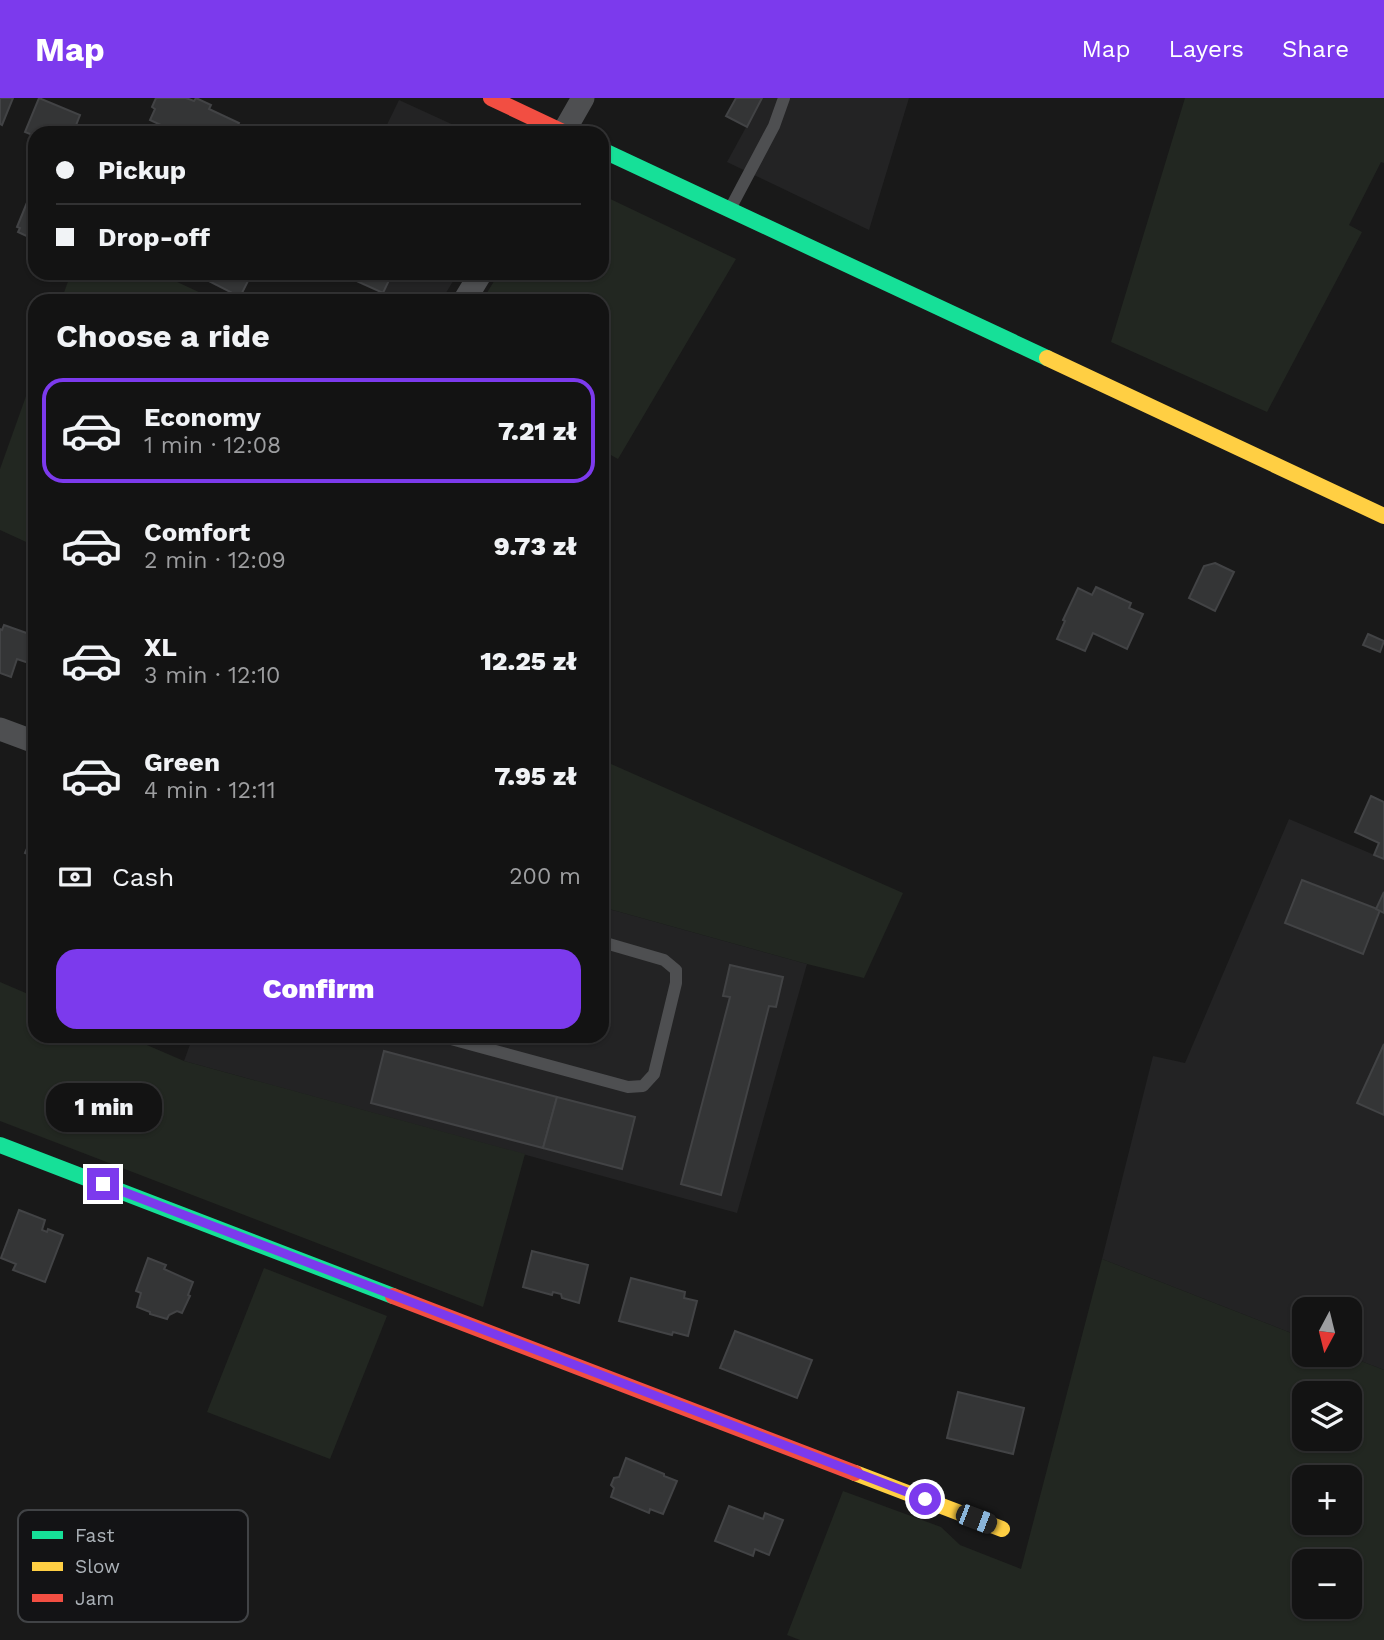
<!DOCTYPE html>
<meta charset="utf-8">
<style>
:root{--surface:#131313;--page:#1c1c1c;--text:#f1f3f6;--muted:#9d9ea0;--line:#323233;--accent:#7c3aed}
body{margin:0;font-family:"Work Sans",sans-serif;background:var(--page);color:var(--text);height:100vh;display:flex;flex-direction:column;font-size:26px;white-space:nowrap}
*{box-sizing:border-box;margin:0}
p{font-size:23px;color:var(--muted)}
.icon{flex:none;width:38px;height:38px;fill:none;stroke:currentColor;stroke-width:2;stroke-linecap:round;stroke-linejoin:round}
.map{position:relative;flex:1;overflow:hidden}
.sheet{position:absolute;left:28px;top:196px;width:581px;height:749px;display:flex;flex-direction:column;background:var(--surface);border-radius:21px;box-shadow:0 2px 5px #0004,0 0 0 2px var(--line)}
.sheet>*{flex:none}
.guide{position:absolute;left:28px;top:28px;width:581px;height:154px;border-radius:21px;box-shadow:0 2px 5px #0004,0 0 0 2px var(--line);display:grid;align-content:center;height:154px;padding:0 28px;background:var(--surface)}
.needle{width:46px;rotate:187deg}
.tools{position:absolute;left:1292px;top:1199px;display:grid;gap:14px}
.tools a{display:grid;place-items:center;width:70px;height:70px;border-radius:14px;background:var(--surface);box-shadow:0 2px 5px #0004,0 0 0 2px var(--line);font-size:35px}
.end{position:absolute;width:32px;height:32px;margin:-16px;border:9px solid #7c3aed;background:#fff;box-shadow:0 0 0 4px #fff}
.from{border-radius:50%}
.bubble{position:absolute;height:49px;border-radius:21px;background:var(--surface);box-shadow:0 2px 5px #0004,0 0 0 2px var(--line);font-size:23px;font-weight:800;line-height:49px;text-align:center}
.car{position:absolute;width:21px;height:42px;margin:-21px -10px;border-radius:9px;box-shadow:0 0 5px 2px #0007;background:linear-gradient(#222 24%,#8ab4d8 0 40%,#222 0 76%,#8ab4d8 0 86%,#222 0)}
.guide b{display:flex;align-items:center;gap:24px;height:66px;font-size:26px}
.guide b+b{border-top:2px solid var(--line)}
.guide i{width:18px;height:18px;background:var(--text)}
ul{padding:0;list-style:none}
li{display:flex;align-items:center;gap:21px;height:105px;margin:0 14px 10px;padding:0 14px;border:4px solid transparent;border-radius:21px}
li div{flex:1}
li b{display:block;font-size:26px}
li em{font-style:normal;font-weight:800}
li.active{border-color:var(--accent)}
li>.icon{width:63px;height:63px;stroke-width:1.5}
h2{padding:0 28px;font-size:32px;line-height:84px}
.pay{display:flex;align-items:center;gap:18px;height:77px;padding:0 28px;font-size:26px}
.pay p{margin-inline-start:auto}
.cta{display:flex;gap:14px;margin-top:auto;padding:14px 28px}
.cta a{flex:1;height:80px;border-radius:21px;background:var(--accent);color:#fff;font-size:28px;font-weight:800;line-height:80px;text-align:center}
header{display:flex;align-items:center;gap:42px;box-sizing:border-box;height:98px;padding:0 35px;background:var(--accent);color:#fff}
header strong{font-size:33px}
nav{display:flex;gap:38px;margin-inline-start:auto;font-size:24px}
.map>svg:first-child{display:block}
.built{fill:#232324}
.green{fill:#222721;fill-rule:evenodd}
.building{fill:#343536;stroke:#424345;stroke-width:2}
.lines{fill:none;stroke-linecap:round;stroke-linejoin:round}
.lane{stroke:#4e4f51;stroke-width:12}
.street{stroke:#4e4f51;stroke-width:23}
.fast{stroke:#16e098;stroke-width:16}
.slow{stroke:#ffcf43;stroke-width:16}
.jam{stroke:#f24e42;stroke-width:16}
.route{stroke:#7c3aed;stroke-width:9}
.key{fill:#131315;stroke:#414346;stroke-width:2}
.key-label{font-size:19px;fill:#acb2b8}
</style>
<header>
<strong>Map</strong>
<nav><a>Map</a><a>Layers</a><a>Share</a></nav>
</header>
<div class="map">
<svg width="1384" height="1542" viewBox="0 0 1384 1542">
<rect width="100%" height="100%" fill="#191919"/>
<g class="built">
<path d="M762 0H909L869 132 727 64Z"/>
<path d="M399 2 471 35H383Z"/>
<path d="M390 175H458L441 203H380L392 176Z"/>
<path d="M1289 721 1384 761V1272L1345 1257 1349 1256V1211H1304V1240L1102 1161 1153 958 1185 965Z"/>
<path d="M602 809 807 866 737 1115 184 963 193 938H602Z"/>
</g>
<g class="green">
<path d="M1185 0H1384V65L1381 64 1349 127 1362 134 1267 314 1111 244Z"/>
<path d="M602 97 736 161 618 361 602 352V203H482L499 175H602Z"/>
<path d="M71 175H158L218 203H61Z"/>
<path d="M35 273V448L0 432V371Z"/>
<path d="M602 662 903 795 864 880 807 866 602 809Z"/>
<path d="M0 884 35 899V938H126L184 963 525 1056 483 1209 0 1023Z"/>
<path d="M1102 1161 1304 1240V1256L1345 1257 1384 1272V1542H800L787 1537 843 1393 941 1429 960 1447 1021 1471ZM1304 1295H1349V1340H1304ZM1304 1379H1349V1424H1304ZM1304 1463H1349V1508H1304Z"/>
<path d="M264 1170 387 1218 330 1361 207 1314Z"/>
</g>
<g class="building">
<path d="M0 0H13L2 27 0 26Z"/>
<path d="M39 0 80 17 73 35H35V38L25 34Z"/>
<path d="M156 0H186L194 3 196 0 211 7 209 11 239 25 234 35H178L150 22 155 11 152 9Z"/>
<path d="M736 0H762L747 29 726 18Z"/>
<path d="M35 85V142L18 134 20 130 17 129Z"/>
<path d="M203 175H252L240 199 201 179Z"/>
<path d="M339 175H390L392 176 383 195Z"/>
<path d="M1215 465 1234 474 1215 513 1189 500 1204 468Z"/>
<path d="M1096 489 1131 505 1129 510 1143 516 1127 551 1093 535 1085 553 1057 541 1065 523 1063 522 1078 490 1092 497Z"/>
<path d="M4 527 35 538V567L17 561 11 579 0 575V531L2 532Z"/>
<path d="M1368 536 1384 543 1380 554 1363 547Z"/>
<path d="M1371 698 1384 704V761L1374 757 1379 745 1355 734Z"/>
<path d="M35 732V759L25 755Z"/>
<path d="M1302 782 1380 812 1363 856 1285 825Z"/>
<path d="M1384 794V815L1376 811Z"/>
<path d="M730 867 783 879 776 909 769 908 721 1097 681 1086 730 899 723 898Z"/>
<path d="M1384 946V1017L1357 1005Z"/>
<path d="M384 953 557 999 543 1050 371 1005Z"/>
<path d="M557 999 635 1019 622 1071 543 1050Z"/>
<path d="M19 1112 45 1122 42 1132 47 1134 48 1131 63 1137 45 1184 13 1172 16 1166 1 1160Z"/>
<path d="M532 1153 588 1167 579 1205 562 1200 561 1196 553 1194 552 1197 523 1189Z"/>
<path d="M148 1160 166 1167 164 1171 193 1184 188 1197 190 1198 182 1215 177 1213 169 1217 167 1221 150 1216V1214L137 1209 141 1195 136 1193Z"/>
<path d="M631 1180 685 1194 684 1200 697 1203 688 1238 673 1234 672 1237 619 1223Z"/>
<path d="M735 1233 812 1262 797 1300 720 1270Z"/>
<path d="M958 1294 1024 1310 1013 1356 947 1340Z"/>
<path d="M626 1360 664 1376V1378L677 1383 663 1416 650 1411 649 1415 611 1399 614 1390 611 1387 614 1380 619 1379Z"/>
<path d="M729 1408 763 1421 765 1415 783 1422 769 1457 755 1451 753 1458 715 1443Z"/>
</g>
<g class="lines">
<g class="lane">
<path d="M730 111 774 28 784 0"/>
<path d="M440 938 628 989 643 988 654 976 676 885V872L664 862 602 844"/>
</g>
<g class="street">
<path d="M563 35 583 0"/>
<path d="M464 203 481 175"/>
<path d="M0 631 35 644"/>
</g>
<g class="fast">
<path d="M602 52 1047 260"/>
<path d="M0 1047 393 1198"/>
</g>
<g class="slow">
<path d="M1047 260 1384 418"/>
<path d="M855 1375 1002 1431"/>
</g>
<g class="jam">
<path d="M491 0 565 35"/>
<path d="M393 1198 855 1375"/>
</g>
</g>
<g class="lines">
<path class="route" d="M103 1086 925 1401"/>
</g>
<rect x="18" y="1412" width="230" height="112" rx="10" class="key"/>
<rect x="32" y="1433" width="31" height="8" fill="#16e098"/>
<rect x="32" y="1464" width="31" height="9" fill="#ffcf43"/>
<rect x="32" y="1496" width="31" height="8" fill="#f24e42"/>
<g class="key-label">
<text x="75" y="1444">Fast</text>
<text x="75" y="1475">Slow</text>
<text x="75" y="1507">Jam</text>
</g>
</svg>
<div class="tools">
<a><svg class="needle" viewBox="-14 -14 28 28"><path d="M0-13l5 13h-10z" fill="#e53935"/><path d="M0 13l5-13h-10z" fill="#9d9ea0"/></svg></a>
<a><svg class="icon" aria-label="layers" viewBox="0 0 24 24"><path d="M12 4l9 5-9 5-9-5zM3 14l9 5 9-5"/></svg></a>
<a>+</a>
<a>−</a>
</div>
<i class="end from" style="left:925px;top:1401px"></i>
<i class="end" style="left:103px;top:1086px"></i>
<div class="bubble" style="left:46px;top:985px;width:116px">1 min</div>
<i class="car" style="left:976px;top:1421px;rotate:111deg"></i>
<div class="guide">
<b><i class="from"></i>Pickup</b>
<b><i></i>Drop-off</b>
</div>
<section class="sheet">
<h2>Choose a ride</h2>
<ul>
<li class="active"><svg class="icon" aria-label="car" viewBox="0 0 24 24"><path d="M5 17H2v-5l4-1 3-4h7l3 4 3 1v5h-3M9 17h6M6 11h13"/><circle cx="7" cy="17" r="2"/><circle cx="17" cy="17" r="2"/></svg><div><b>Economy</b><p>1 min · 12:08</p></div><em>7.21 zł</em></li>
<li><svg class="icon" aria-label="car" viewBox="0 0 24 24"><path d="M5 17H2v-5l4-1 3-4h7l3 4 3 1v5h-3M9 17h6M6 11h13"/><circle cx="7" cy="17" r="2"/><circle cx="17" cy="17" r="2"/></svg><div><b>Comfort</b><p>2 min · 12:09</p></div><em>9.73 zł</em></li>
<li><svg class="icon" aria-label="car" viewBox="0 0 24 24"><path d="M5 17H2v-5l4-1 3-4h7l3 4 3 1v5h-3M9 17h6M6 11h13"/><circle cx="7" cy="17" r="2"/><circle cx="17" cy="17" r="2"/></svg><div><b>XL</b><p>3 min · 12:10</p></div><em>12.25 zł</em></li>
<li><svg class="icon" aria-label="car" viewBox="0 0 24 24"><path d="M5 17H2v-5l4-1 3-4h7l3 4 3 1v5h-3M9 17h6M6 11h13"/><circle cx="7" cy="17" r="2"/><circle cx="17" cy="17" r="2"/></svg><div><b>Green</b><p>4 min · 12:11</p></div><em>7.95 zł</em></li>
</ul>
<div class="pay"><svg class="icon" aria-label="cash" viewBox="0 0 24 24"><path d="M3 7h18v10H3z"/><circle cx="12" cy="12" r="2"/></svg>Cash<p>200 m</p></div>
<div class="cta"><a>Confirm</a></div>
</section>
</div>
